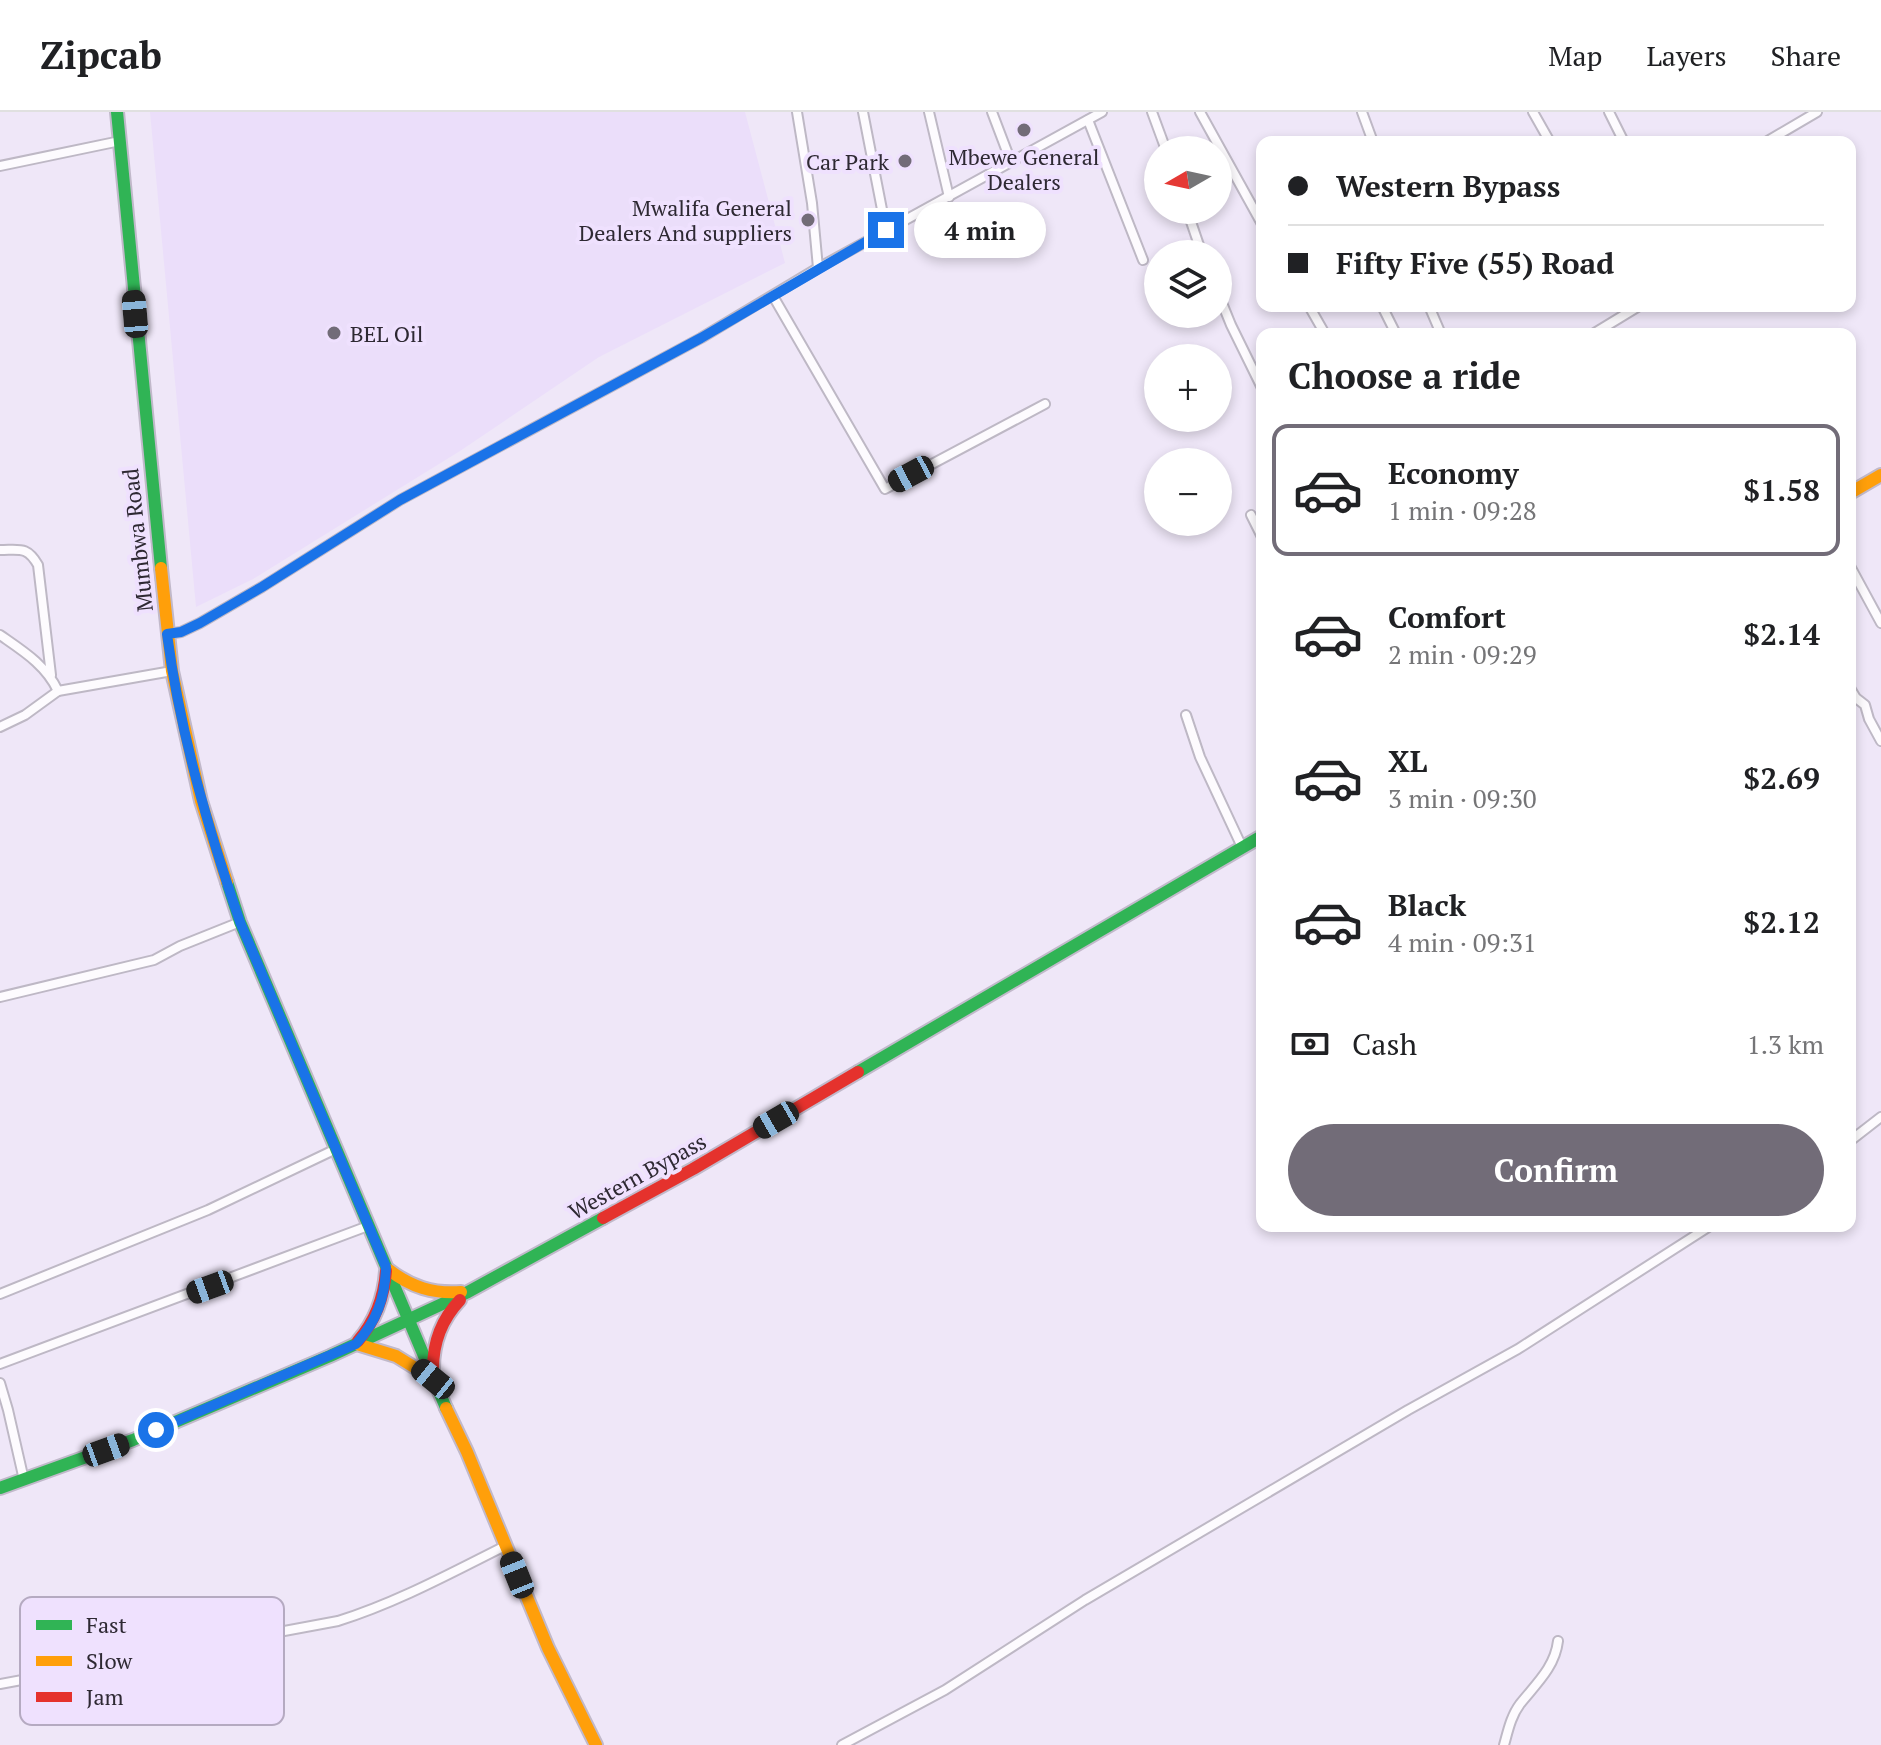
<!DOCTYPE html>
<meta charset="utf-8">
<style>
:root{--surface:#fff;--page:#f6f6f6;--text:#202124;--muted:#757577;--line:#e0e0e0;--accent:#726c78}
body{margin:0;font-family:"PT Serif",serif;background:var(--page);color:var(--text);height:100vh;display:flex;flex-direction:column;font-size:30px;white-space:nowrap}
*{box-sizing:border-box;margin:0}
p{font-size:26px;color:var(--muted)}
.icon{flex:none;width:44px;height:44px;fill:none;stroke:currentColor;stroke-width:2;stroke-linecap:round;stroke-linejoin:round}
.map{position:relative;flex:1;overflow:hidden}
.drawer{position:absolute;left:1256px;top:216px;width:600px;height:904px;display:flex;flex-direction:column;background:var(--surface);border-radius:16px;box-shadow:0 4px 12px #0003}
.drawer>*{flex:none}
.top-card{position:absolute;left:1256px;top:24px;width:600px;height:176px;border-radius:16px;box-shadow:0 4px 12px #0003;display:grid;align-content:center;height:176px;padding:0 32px;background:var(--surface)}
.needle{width:52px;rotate:261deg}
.controls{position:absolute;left:1144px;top:24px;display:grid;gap:16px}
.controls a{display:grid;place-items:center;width:88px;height:88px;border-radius:50%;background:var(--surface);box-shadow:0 4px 12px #0003;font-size:40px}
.end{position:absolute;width:36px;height:36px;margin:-18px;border:10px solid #1a73e8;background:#fff;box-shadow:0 0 0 4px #fff}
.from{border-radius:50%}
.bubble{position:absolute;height:56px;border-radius:28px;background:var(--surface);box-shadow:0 4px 12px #0003;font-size:26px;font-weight:700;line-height:56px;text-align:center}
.car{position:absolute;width:24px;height:48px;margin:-24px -12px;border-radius:10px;box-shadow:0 0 6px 2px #0007;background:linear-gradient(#222 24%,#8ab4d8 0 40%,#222 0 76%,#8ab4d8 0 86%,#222 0)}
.top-card b{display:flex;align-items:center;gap:28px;height:76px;font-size:30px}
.top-card b+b{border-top:2px solid var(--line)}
.top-card i{width:20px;height:20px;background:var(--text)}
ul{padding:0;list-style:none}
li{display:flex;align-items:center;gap:24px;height:132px;margin:0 16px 12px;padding:0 16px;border:4px solid transparent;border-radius:16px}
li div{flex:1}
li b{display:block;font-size:30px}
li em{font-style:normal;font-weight:700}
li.active{border-color:var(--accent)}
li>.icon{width:72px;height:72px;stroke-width:1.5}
h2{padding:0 32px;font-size:36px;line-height:96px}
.pay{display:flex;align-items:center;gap:20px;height:88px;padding:0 32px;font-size:30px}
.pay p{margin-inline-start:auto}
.button{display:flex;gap:16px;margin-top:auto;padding:16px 32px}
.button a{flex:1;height:92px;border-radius:48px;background:var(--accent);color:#fff;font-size:32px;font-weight:700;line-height:92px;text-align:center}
header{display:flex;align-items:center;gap:48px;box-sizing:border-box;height:112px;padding:0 40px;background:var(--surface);border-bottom:2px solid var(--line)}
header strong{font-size:38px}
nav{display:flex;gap:44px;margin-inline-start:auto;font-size:28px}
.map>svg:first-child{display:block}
.built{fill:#ebdefa}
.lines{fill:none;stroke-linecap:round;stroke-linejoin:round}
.street-casing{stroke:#beb8c5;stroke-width:12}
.fast-casing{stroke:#c1b9ca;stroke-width:16}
.slow-casing{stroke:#c1b9ca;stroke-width:16}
.jam-casing{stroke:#c1b9ca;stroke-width:16}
.street{stroke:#fdfbfe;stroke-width:8}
.fast{stroke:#30b455;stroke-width:12}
.slow{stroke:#ff9f0a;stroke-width:12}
.jam{stroke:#e5322d;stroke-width:12}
.route{stroke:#1a73e8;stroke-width:10}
.poi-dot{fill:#726c78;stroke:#efe1fe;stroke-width:3}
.labels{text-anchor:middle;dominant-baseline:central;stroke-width:8;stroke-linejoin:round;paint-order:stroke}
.poi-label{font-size:22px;fill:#2e2933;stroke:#efe1fe;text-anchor:end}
.street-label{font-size:22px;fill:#2e2933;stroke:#efe1fe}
.key{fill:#efe1fe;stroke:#b5aac1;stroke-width:2}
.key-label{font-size:22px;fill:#2e2933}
</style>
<header>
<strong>Zipcab</strong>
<nav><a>Map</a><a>Layers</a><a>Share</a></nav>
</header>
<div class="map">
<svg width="1881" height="1633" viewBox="0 0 1881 1633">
<rect width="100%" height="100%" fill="#efe7f8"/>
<path class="built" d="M150 0H745L785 151 599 245 460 339 253 467 196 495Z"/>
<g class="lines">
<g class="street-casing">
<g id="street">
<path d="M797 0 812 91 818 156"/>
<path d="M863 0 886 118"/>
<path d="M929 0 949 85"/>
<path d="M992 0 1011 50"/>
<path d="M1152 0 1166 38"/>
<path d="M1200 0 1262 112"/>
<path d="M1362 0 1373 30"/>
<path d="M1533 0 1550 30"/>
<path d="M1609 0 1624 30"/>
<path d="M1088 8 1143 148"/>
<path d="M1766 30 1817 0"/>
<path d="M0 54 120 29"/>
<path d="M1187 98 1202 142"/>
<path d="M1218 181 1231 213 1262 276"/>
<path d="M773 184 885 377 1045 292"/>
<path d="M1309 194 1325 222"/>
<path d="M1382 194 1396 222"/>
<path d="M1429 194 1441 222"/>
<path d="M1593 222 1639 194"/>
<path d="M1251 403 1262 425"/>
<path d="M0 438C20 438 27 434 38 453L51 563"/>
<path d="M1850 454 1881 511"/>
<path d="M167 522 181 520 200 511 262 475 400 388 701 226 818 156 1102 0"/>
<path d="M0 523C23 539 46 553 58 579"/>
<path d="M1850 576 1856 586 1865 593 1869 607 1881 629"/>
<path d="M1186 603 1200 645 1242 735"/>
<path d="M0 615 25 603 58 579 172 559"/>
<path d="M0 885 154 848 180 834 240 810"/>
<path d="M1850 1029 1881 1005"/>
<path d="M0 1182 208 1098 336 1037"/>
<path d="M0 1252 368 1114"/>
<path d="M0 1271 8 1298 24 1368"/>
<path d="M0 1572 338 1509C396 1491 451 1461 505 1434"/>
<path d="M842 1633 945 1578 1085 1488 1408 1298 1518 1237 1710 1114"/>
<path d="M1504 1633C1508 1619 1511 1604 1520 1592 1536 1572 1555 1555 1558 1529"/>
</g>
</g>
<g class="fast-casing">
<g id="fast">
<path d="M117 0 161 456"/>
<path d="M227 770 240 810 446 1296"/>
<path d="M858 960 1262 724"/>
<path d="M0 1376 133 1328 330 1244 468 1180 603 1106"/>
</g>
</g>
<g class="slow-casing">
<g id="slow">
<path d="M1850 381 1881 363"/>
<path d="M161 456 172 559 201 689 227 770"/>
<path d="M389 1158C411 1175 433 1182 461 1180"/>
<path d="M357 1232 396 1244 430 1265"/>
<path d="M446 1296 467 1340 548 1536 596 1633"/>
</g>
</g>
<g class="jam-casing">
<g id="jam">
<path d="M603 1106 693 1057 858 960"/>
<path d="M358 1229C376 1208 384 1186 386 1159"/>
<path d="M433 1257C433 1230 441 1208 460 1188"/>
</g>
</g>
<use href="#street" class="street"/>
<use href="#fast" class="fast"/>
<use href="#slow" class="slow"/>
<use href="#jam" class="jam"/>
</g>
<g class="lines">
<path class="route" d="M156 1318 356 1232C377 1209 385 1186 386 1155L240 810C208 716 180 621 167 522L181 520 200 511 262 475 400 388 701 226 886 118"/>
</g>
<g class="poi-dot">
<circle cx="1024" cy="18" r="8"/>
<circle cx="905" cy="49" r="8"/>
<circle cx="808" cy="108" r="8"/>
<circle cx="334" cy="221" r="8"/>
</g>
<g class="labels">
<g class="poi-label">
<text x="1024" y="44" text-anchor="middle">Mbewe General<tspan x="1024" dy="25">Dealers</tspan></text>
<text x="889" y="49">Car Park</text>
<text x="792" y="95">Mwalifa General<tspan x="792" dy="25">Dealers And suppliers</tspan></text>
<text x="350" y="221" text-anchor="start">BEL Oil</text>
</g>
<g class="street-label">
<text transform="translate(137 428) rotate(-96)">Mumbwa Road</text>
<text transform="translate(637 1064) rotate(-29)">Western Bypass</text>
</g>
</g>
<rect x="20" y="1485" width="264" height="128" rx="12" class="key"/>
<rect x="36" y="1508" width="36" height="10" fill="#30b455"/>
<rect x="36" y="1544" width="36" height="10" fill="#ff9f0a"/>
<rect x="36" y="1580" width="36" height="10" fill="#e5322d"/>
<g class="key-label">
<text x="86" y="1521">Fast</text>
<text x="86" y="1557">Slow</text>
<text x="86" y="1593">Jam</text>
</g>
</svg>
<div class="controls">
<a><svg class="needle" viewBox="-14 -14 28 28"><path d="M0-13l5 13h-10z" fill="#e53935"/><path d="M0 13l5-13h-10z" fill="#757577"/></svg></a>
<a><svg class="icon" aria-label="layers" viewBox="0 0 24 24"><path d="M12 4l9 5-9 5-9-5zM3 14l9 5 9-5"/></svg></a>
<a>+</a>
<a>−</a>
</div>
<i class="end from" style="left:156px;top:1318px"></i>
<i class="end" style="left:886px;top:118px"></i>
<div class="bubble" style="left:914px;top:90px;width:132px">4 min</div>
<i class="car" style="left:135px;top:202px;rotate:355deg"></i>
<i class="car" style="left:911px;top:362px;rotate:242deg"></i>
<i class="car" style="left:776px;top:1008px;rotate:240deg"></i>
<i class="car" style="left:210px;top:1175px;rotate:250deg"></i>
<i class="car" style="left:433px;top:1267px;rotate:309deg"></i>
<i class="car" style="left:106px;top:1338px;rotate:70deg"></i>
<i class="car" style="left:517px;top:1463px;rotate:338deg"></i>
<div class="top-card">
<b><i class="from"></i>Western Bypass</b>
<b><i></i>Fifty Five (55) Road</b>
</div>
<section class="drawer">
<h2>Choose a ride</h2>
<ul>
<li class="active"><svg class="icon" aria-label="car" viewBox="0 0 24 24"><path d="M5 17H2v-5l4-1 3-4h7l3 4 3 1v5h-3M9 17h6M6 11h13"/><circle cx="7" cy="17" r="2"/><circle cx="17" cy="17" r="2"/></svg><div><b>Economy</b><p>1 min · 09:28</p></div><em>$1.58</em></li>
<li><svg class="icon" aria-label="car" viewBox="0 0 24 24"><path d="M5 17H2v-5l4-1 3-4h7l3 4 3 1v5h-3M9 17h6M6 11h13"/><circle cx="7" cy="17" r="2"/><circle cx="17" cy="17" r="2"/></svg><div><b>Comfort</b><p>2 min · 09:29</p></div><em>$2.14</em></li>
<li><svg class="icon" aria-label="car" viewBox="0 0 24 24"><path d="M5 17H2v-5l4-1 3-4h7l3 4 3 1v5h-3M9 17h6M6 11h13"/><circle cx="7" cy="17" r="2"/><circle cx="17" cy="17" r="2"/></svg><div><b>XL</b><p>3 min · 09:30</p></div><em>$2.69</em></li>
<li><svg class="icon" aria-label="car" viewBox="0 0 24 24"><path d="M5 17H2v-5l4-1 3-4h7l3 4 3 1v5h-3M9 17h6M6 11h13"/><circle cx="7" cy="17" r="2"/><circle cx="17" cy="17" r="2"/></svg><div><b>Black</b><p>4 min · 09:31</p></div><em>$2.12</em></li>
</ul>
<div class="pay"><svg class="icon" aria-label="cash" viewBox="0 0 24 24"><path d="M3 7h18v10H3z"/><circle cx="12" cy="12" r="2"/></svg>Cash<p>1.3 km</p></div>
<div class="button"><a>Confirm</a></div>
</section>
</div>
